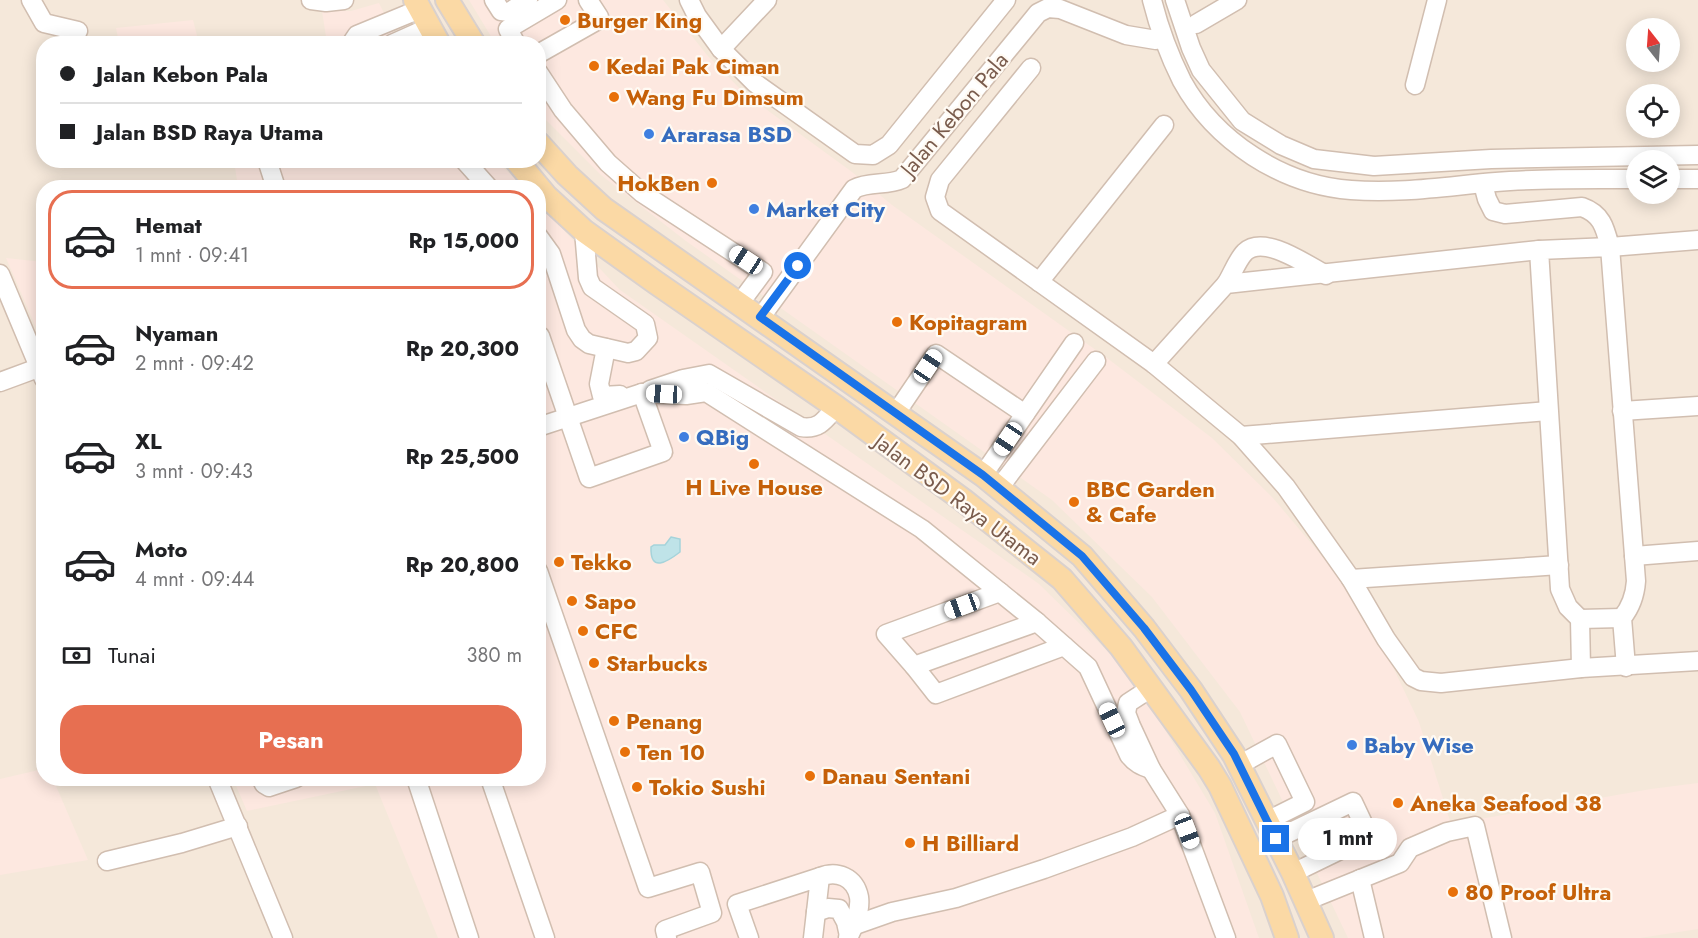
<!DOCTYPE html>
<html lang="id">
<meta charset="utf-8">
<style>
:root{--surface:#fff;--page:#f6f6f6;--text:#202124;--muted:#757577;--line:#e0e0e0;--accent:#e76f51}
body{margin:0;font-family:Jost,sans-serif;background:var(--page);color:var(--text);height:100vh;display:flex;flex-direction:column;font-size:22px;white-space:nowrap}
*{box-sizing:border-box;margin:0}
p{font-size:20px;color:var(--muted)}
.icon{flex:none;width:33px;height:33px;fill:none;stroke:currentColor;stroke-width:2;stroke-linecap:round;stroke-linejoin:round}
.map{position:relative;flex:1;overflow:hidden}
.drawer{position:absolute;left:36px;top:180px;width:510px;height:606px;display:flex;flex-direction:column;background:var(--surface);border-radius:24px;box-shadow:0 3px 15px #0003}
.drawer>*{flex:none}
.hud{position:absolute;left:36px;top:36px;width:510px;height:132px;border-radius:24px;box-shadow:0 3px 15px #0003;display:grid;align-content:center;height:132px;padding:0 24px;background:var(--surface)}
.needle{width:39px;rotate:343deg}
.tools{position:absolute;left:1626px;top:18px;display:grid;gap:12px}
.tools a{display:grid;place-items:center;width:54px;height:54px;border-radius:50%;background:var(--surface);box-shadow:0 3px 15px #0003;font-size:30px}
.end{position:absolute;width:27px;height:27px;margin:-14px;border:8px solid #1a73e8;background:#fff;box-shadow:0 0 0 3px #fff}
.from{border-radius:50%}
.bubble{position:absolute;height:42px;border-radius:21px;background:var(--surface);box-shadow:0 3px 15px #0003;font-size:20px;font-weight:700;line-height:42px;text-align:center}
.car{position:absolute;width:18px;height:36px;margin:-18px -9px;border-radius:8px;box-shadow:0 0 4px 2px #0007;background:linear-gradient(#fff 24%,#345 0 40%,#fff 0 76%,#345 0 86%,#fff 0)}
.hud b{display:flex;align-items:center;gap:21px;height:57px;font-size:22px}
.hud b+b{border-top:2px solid var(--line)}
.hud i{width:15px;height:15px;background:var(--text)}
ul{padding:10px 0 0;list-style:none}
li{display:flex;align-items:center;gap:18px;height:99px;margin:0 12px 9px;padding:0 12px;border:3px solid transparent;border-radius:24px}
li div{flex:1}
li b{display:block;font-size:22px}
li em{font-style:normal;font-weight:700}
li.active{border-color:var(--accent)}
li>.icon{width:54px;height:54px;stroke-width:1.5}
.pay{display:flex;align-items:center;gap:15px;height:66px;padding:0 24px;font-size:22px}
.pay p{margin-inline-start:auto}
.button{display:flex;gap:12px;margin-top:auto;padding:12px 24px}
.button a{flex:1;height:69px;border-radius:24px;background:var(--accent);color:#fff;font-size:24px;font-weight:700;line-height:69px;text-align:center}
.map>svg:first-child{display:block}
.residential{fill:#f5e8da;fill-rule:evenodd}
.commercial{fill:#fde8e0}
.water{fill:#bfe3e8;stroke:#a5d3da;stroke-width:1.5}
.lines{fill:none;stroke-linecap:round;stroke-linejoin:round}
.minor-casing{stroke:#d1beb0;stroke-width:21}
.major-casing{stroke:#dad1cd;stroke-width:26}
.minor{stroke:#fff;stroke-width:18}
.major{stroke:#fbd9a5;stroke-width:22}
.route{stroke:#1a73e8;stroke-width:8}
.food-dot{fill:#e8710a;stroke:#fffaf3;stroke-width:2}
.shop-dot{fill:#3f7fe0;stroke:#fffaf3;stroke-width:2}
.labels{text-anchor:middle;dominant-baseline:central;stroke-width:4.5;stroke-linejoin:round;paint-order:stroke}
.food-label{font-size:22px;font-weight:bold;fill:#c56008;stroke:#fffaf3;text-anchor:start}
.street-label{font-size:22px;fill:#7a5c4d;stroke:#fffaf3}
.shop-label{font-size:22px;font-weight:bold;fill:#366cbe;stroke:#fffaf3;text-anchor:start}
</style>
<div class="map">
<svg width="1698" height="938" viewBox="0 0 1698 938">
<rect width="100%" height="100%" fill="#fdf6ec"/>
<path class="residential" d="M0 0H1698V938H0ZM1636 28H1670V62H1636ZM44 44H538V160H44ZM1636 94H1670V128H1636ZM1636 160H1670V194H1636ZM44 188H538V778H44Z"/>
<g class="commercial">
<path d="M469 0H663L707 55 744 93 852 172 892 205 1107 358 1212 438 1273 498 1337 574 1383 646 1419 722 1451 824 1651 789 1698 783V929L1640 938H1348L1240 712 1152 597 1052 500 686 241 601 175 539 113 538 44 495 43Z"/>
<path d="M379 3 399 43H327L322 11H351Z"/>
<path d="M193 20 199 43H119L116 28Z"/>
<path d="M234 161H497L523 187H238Z"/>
<path d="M539 204 620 290 1039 584 1132 675 1215 813 1259 938H438L375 784 247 811 233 779 538 778Z"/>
<path d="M6 258 43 262V344Z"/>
<path d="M43 769 44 778 53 779 88 860 0 875V779Z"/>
</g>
<path class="water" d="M671 537 680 539V552C667 562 650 573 651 547L654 545H665Z"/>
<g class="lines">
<g class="minor-casing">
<g id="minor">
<path d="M31 0 44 23 78 31"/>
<path d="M311 0 326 2 344 0"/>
<path d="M494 0 501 11 509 12 528 0"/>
<path d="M689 0 697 16 721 49 755 83 855 154 873 155 889 145 1006 0"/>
<path d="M1152 0C1159 28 1169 55 1182 81 1215 141 1282 185 1351 190 1399 194 1448 186 1496 182 1542 178 1590 179 1636 179"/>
<path d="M1175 0 1191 48 1201 70 1242 121 1281 145 1314 159 1374 166 1491 159 1698 155"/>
<path d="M1196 24 1237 0"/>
<path d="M351 44 357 35 420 9"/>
<path d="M392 44 430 27"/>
<path d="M516 44 508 29 557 0"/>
<path d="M721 49 767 0"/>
<path d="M538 54 598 20 599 17 588 0"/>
<path d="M1031 68 940 180 935 197 940 211 1154 364 1226 284 1539 250"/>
<path d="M538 72 563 110 608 163 642 193 763 272 740 303"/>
<path d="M1415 85 1437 0"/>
<path d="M267 160 276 188"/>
<path d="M464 160 489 188"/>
<path d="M1670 179H1698"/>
<path d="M1483 184 1487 199 1493 211 1505 214 1582 207C1602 214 1605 228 1610 247L1698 240"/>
<path d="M538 236 551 254 576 330 582 339 589 344 628 353 636 351 648 338 645 324 592 287 588 278 584 231"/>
<path d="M0 274 44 379"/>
<path d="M1039 282 1164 125"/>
<path d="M1226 284C1232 275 1237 260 1245 252 1264 234 1307 265 1326 275"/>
<path d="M761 317 854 189C869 181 887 186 902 179L1038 13 1048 8 1060 9 1126 35 1156 40"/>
<path d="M540 336 589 478 663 452 642 393"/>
<path d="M606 348 599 384 602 396 620 395"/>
<path d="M1154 364 1241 436 1286 487 1351 579 1386 639 1413 677 1421 681 1441 683 1581 668 1698 661"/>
<path d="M0 382 38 368"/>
<path d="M650 390 683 379 709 374 801 427C819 430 825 420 836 407"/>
<path d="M1622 411 1698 406"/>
<path d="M896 413 936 354 1025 414"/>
<path d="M538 427 642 393 686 395 706 392 922 529 1037 622 1088 667 1129 755C1135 763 1141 766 1151 769"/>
<path d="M1241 436 1548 411"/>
<path d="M983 475 1074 343"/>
<path d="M999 488 1096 361"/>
<path d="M1634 556 1698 551"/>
<path d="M538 571 648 888 700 872 712 913 665 930 667 938"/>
<path d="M1351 579 1559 565"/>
<path d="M1000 592 886 634 914 666 1037 622"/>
<path d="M1580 619 1622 618"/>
<path d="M914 666 936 694 1064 646"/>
<path d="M1581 668 1580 619 1568 607 1560 589 1539 250 1610 247 1636 581C1635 596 1631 607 1622 618L1626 667"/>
<path d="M1151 688 1128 703 1126 713 1131 726 1151 769 1180 815 1226 938"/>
<path d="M1239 765 1277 744 1305 802 1267 821"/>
<path d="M217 778 283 938"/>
<path d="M261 778 264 784 269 787 296 778"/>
<path d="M416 778 469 938"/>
<path d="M490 778 545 938"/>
<path d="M1276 839 1353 802 1369 836 1293 873"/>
<path d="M107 861 182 843 238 826"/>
<path d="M820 877C837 870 855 877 859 897 861 911 854 926 848 938"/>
<path d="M1360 879 1374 938"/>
<path d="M1306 901 1400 863 1410 848 1447 832 1475 826 1502 938"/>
<path d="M816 912 828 908 839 909 846 922 849 936"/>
<path d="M855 925 892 912 956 898 1044 869 1132 837 1180 815"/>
<path d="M749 938 737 904 820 877 813 938"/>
</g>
</g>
<g class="major-casing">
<g id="major">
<path d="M415 0 439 44"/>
<path d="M447 0 474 44"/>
<path d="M538 143 567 175 604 209 983 475 1082 556 1144 628 1191 690 1234 755 1293 873 1322 938"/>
<path d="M516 160 546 196 584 231 655 282 836 407 963 500 1062 579 1121 647 1209 768 1220 786 1272 896 1287 938"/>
</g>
</g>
<use href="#minor" class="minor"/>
<use href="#major" class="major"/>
</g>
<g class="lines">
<path class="route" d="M798 266 760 317 983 475 1082 556 1144 628 1191 690 1234 754 1276 839"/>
</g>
<g class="food-dot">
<circle cx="565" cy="20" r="6"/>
<circle cx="594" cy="66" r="6"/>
<circle cx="614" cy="97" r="6"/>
<circle cx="712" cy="183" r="6"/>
<circle cx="897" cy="322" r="6"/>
<circle cx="754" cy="464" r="6"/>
<circle cx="1074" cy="502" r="6"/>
<circle cx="559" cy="562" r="6"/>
<circle cx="572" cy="601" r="6"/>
<circle cx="583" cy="631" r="6"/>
<circle cx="594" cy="663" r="6"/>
<circle cx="614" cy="721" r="6"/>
<circle cx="625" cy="752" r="6"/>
<circle cx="810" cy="776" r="6"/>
<circle cx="637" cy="787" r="6"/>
<circle cx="1398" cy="803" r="6"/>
<circle cx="910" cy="843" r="6"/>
<circle cx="1453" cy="892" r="6"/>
</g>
<g class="shop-dot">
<circle cx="649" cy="134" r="6"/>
<circle cx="754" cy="209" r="6"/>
<circle cx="684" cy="437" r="6"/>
<circle cx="1352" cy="745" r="6"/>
</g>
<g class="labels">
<g class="food-label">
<text x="577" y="20">Burger King</text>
<text x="606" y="66">Kedai Pak Ciman</text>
<text x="626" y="97">Wang Fu Dimsum</text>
<text x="700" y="183" text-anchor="end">HokBen</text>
<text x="909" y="322">Kopitagram</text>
<text x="754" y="487" text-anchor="middle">H Live House</text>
<text x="1086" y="489">BBC Garden<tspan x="1086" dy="25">&amp; Cafe</tspan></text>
<text x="571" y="562">Tekko</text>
<text x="584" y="601">Sapo</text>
<text x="595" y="631">CFC</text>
<text x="606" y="663">Starbucks</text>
<text x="626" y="721">Penang</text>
<text x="637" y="752">Ten 10</text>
<text x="822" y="776">Danau Sentani</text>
<text x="649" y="787">Tokio Sushi</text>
<text x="1410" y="803">Aneka Seafood 38</text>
<text x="922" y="843">H Billiard</text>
<text x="1465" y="892">80 Proof Ultra</text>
</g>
<g class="street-label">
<text transform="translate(954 114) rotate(-50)">Jalan Kebon Pala</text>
<text transform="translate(958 499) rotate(37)">Jalan BSD Raya Utama</text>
</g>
<g class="shop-label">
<text x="661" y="134">Ararasa BSD</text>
<text x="766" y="209">Market City</text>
<text x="696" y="437">QBig</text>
<text x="1364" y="745">Baby Wise</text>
</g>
</g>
</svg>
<div class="tools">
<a><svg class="needle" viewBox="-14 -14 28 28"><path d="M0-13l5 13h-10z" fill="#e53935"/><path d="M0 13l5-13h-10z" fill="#757577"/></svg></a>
<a><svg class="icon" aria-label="locate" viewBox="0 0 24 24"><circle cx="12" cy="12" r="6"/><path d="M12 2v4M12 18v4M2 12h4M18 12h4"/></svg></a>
<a><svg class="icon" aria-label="layers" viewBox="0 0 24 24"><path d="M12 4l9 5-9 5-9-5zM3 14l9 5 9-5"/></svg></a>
</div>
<i class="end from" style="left:798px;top:266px"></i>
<i class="end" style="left:1276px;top:839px"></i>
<div class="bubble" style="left:1298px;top:818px;width:99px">1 mnt</div>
<i class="car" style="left:746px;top:260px;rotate:303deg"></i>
<i class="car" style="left:928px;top:366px;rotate:34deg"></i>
<i class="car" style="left:664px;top:394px;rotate:273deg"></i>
<i class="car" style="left:1008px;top:439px;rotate:214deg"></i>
<i class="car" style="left:962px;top:606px;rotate:250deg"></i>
<i class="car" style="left:1112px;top:720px;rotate:335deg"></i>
<i class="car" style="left:1187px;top:831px;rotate:159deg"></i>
<div class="hud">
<b><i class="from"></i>Jalan Kebon Pala</b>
<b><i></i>Jalan BSD Raya Utama</b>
</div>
<section class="drawer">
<ul>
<li class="active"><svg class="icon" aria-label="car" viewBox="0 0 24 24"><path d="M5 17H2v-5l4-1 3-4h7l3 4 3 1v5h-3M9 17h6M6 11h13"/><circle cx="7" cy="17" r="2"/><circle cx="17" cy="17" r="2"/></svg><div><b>Hemat</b><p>1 mnt · 09:41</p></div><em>Rp 15,000</em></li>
<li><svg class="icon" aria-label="car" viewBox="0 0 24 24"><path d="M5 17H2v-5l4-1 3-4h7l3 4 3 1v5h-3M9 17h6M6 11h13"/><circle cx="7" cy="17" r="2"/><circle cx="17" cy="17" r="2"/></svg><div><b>Nyaman</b><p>2 mnt · 09:42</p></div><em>Rp 20,300</em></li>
<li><svg class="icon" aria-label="car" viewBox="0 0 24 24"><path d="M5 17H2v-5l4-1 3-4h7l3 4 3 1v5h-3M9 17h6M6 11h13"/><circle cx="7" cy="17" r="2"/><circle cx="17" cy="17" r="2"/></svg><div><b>XL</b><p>3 mnt · 09:43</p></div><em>Rp 25,500</em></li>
<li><svg class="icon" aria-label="car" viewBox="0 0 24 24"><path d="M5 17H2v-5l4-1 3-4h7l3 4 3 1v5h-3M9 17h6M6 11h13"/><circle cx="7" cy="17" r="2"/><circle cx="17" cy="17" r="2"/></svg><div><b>Moto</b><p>4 mnt · 09:44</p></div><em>Rp 20,800</em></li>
</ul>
<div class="pay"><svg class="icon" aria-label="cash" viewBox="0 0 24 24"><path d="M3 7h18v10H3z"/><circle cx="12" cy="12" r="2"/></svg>Tunai<p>380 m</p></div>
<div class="button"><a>Pesan</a></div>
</section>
</div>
